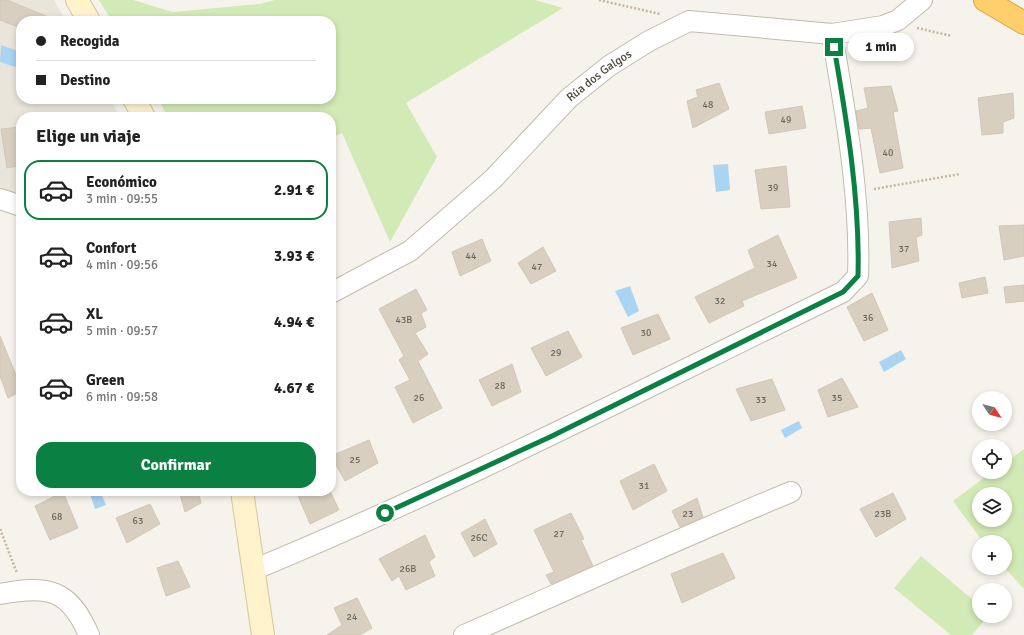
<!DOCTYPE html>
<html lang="es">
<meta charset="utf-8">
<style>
:root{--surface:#fff;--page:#f6f6f6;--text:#222;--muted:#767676;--line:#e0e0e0;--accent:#0b8043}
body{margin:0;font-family:Signika,sans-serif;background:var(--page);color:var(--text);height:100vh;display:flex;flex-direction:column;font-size:15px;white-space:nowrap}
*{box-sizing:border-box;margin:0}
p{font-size:13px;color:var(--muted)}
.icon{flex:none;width:22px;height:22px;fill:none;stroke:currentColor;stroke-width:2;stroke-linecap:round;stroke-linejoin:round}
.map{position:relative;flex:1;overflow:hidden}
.panel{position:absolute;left:16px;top:112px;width:320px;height:384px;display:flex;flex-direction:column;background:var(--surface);border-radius:16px;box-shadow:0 2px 6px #0003}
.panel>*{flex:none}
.top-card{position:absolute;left:16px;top:16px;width:320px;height:88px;border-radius:16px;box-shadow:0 2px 6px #0003;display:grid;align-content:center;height:88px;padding:0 20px;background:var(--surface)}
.needle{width:26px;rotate:125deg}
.tools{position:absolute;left:972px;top:391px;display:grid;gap:8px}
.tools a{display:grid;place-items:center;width:40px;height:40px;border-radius:50%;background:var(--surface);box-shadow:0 2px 6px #0003;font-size:20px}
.end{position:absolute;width:18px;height:18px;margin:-9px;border:5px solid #0b8043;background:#fff;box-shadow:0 0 0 2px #fff}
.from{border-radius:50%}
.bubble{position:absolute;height:28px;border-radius:14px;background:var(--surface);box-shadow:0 2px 6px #0003;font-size:13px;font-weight:800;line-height:28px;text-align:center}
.top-card b{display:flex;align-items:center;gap:14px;height:38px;font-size:15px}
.top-card b+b{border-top:1px solid var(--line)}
.top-card i{width:10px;height:10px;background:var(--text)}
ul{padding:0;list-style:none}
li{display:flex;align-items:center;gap:12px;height:60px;margin:0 8px 6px;padding:0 12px;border:2px solid transparent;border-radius:16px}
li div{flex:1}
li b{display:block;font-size:15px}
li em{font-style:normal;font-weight:800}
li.active{border-color:var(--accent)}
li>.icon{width:36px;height:36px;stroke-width:1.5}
h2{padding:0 20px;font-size:18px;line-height:48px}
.action{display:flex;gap:8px;margin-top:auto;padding:8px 20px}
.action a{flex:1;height:46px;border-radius:16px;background:var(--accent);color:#fff;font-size:16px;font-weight:800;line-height:46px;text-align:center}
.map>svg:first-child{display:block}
.residential{fill:#eae5da}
.green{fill:#d2eab5;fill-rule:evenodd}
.water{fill:#a9d4f2}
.building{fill:#d8cfc1;stroke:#d3c7b4}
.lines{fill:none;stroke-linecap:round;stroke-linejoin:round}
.street-casing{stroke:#c2bbae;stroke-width:22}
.secondary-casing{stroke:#d6c79b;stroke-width:24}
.highway-casing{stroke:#e0a43c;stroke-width:24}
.path{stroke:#c4b79f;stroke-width:2.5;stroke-dasharray:2 2;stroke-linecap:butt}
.street{stroke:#fff;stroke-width:20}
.secondary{stroke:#fff3cd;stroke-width:22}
.highway{stroke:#ffcf6e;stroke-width:22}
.route{stroke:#0b8043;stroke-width:5}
.labels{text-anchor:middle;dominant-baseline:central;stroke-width:3;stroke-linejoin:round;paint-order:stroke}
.number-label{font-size:10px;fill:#6e675b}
.street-label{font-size:12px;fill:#4b4439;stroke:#fff}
</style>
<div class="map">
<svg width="1024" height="635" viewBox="0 0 1024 635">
<rect width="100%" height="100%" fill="#f6f3ec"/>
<path class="residential" d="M0 0H54L66 21H21V99H110L120 117H21V195L0 188Z"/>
<g class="green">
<path d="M99 0H133L173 12 260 4 275 0H535L563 8 406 103 437 157 390 242 342 133 331 138V117H168L158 99H331V21H112Z"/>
<path d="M1024 449V589L1005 568V542H983L953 501 992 472H1005V463ZM979 494H1005V520H979Z"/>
<path d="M921 556 979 605V616H988L972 635H951L894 588Z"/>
</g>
<g class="water">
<path d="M1 45 21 52V69L0 62Z"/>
<path d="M728 164 730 190 716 192 713 165Z"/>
<path d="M630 286 639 311 628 317 615 291Z"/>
<path d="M901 350 906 359 884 372 879 362Z"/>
<path d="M799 421 802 428 785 438 781 430Z"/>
<path d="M89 491H100L106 505 95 509Z"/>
</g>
<g class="building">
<path d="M0 0H7L58 21H21V28L0 20Z"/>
<path d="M719 83 729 109 693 128 687 101 698 97 696 90Z"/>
<path d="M891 86 898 111 893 112 903 168 880 173 871 128 859 129 856 111 868 108 864 88Z"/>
<path d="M1013 93 1014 118 1003 122V133L982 135 978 98Z"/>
<path d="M802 106 806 128 769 134 765 112Z"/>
<path d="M21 127V165L7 168 1 129Z"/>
<path d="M786 166 790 207 761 209 755 170Z"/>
<path d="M921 218 922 235 916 237 919 261 892 268 889 222Z"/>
<path d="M1024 225V256L1004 260 999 226Z"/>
<path d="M778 235 797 278 742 301 744 306 709 323 695 297 755 268 748 250Z"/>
<path d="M482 239 491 261 460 276 452 252Z"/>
<path d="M543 247 556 271 531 284 518 263Z"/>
<path d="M985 277 988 293 962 298 959 283Z"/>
<path d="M1024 285V301L1006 303 1004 287Z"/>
<path d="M416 289 427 310 421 313 426 327 415 333 428 354 418 361 442 408 413 423 395 387 410 380 399 360 404 356 379 309Z"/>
<path d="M872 293 888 330 864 341 847 307Z"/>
<path d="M658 314 670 339 633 355 621 328Z"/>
<path d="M568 331 582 357 546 376 531 348Z"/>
<path d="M0 336 16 375 21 372V391L8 398 0 376Z"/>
<path d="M512 364 521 392 492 406 479 380Z"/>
<path d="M842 378 858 407 828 417 818 390Z"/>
<path d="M772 379 785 410 751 421 736 389Z"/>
<path d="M369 440 378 463 345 481 331 456Z"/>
<path d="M654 464 667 491 633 510 620 481Z"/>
<path d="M179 491H198L201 503 185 512Z"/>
<path d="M296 491H330L339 510 310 524Z"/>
<path d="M63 492 78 528 50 540 35 506Z"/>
<path d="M893 493 906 519 876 537 860 509Z"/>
<path d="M697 498 703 517 680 527 672 511Z"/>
<path d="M150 504 160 524 127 543 116 518Z"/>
<path d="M571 513 584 539 581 540 593 566 551 584 546 575 554 572 534 530Z"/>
<path d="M485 519 497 544 474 557 461 533Z"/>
<path d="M425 535 435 557 429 562 435 576 406 590 399 576 392 581 379 559Z"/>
<path d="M723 553 735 578 682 603 671 574Z"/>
<path d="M178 561 190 587 166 596 157 568Z"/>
<path d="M357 598 372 628 360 635H327L342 625 334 608Z"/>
</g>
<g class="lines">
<g class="street-casing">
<g id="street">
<path d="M0 199 21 206"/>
<path id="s1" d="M331 293 410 251 493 179 569 98 609 66 649 41 689 21 832 34 883 26 898 20 922 0"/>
<path d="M253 570C454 487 647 387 843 292L858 276C861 196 845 112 832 34"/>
<path d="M0 594C47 585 69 588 89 635"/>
<path d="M464 635C573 588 681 537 791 492"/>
</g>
</g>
<g class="secondary-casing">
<g id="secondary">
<path d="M77 0 89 21"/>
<path d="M134 99 144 117"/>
<path d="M242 491 263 635"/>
</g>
</g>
<g class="highway-casing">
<path id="highway" d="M985 0 1024 23"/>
</g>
<g class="path">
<path d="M599 0 660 14"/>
<path d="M917 28 952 36"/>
<path d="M874 189 960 174"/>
<path d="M0 529 17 573"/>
</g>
<use href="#street" class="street"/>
<use href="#secondary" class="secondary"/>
<use href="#highway" class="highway"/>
</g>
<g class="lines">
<path class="route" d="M385 513 550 437 843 292 858 276C860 200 847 122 834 47"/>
</g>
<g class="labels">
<g class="number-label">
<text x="708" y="105">48</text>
<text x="786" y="120">49</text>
<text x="888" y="153">40</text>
<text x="773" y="188">39</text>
<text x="904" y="249">37</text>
<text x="471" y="256">44</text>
<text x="772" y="264">34</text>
<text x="537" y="267">47</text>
<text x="720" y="301">32</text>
<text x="868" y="318">36</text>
<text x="404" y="320">43B</text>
<text x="646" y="333">30</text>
<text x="556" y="353">29</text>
<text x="500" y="386">28</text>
<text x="419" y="398">26</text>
<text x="837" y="398">35</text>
<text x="761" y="400">33</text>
<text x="355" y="460">25</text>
<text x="644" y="486">31</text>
<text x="688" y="514">23</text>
<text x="883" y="514">23B</text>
<text x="57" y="517">68</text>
<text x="138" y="521">63</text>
<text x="559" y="534">27</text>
<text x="479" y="538">26C</text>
<text x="408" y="569">26B</text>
<text x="352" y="617">24</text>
</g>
<g class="street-label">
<text stroke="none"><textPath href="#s1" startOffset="348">Rúa dos Galgos</textPath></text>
</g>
</g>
</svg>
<div class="tools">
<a><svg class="needle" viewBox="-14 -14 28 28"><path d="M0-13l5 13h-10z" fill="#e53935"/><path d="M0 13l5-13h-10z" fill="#767676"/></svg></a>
<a><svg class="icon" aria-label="locate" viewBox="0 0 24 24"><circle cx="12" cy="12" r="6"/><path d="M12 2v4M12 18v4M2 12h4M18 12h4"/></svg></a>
<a><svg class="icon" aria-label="layers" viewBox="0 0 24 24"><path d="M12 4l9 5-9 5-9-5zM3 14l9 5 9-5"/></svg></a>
<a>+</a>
<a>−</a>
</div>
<i class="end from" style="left:385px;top:513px"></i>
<i class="end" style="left:834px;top:47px"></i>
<div class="bubble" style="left:848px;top:33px;width:66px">1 min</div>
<div class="top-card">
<b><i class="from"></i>Recogida</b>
<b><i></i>Destino</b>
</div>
<section class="panel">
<h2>Elige un viaje</h2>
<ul>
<li class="active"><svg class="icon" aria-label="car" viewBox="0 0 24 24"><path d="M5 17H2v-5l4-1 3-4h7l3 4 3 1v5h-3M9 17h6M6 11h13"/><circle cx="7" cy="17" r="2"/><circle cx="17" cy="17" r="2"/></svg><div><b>Económico</b><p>3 min · 09:55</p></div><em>2.91 €</em></li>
<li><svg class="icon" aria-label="car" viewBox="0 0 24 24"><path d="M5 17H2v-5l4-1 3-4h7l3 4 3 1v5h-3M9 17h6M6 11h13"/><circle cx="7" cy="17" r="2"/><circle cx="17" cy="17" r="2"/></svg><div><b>Confort</b><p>4 min · 09:56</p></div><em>3.93 €</em></li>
<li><svg class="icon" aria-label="car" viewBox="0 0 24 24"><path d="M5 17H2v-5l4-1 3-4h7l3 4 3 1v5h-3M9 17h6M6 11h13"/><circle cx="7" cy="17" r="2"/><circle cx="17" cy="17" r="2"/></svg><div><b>XL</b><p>5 min · 09:57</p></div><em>4.94 €</em></li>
<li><svg class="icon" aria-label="car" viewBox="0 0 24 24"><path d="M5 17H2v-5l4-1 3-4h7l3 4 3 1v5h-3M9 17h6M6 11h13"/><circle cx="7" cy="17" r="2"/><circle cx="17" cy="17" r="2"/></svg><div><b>Green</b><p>6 min · 09:58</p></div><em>4.67 €</em></li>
</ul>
<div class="action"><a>Confirmar</a></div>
</section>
</div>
